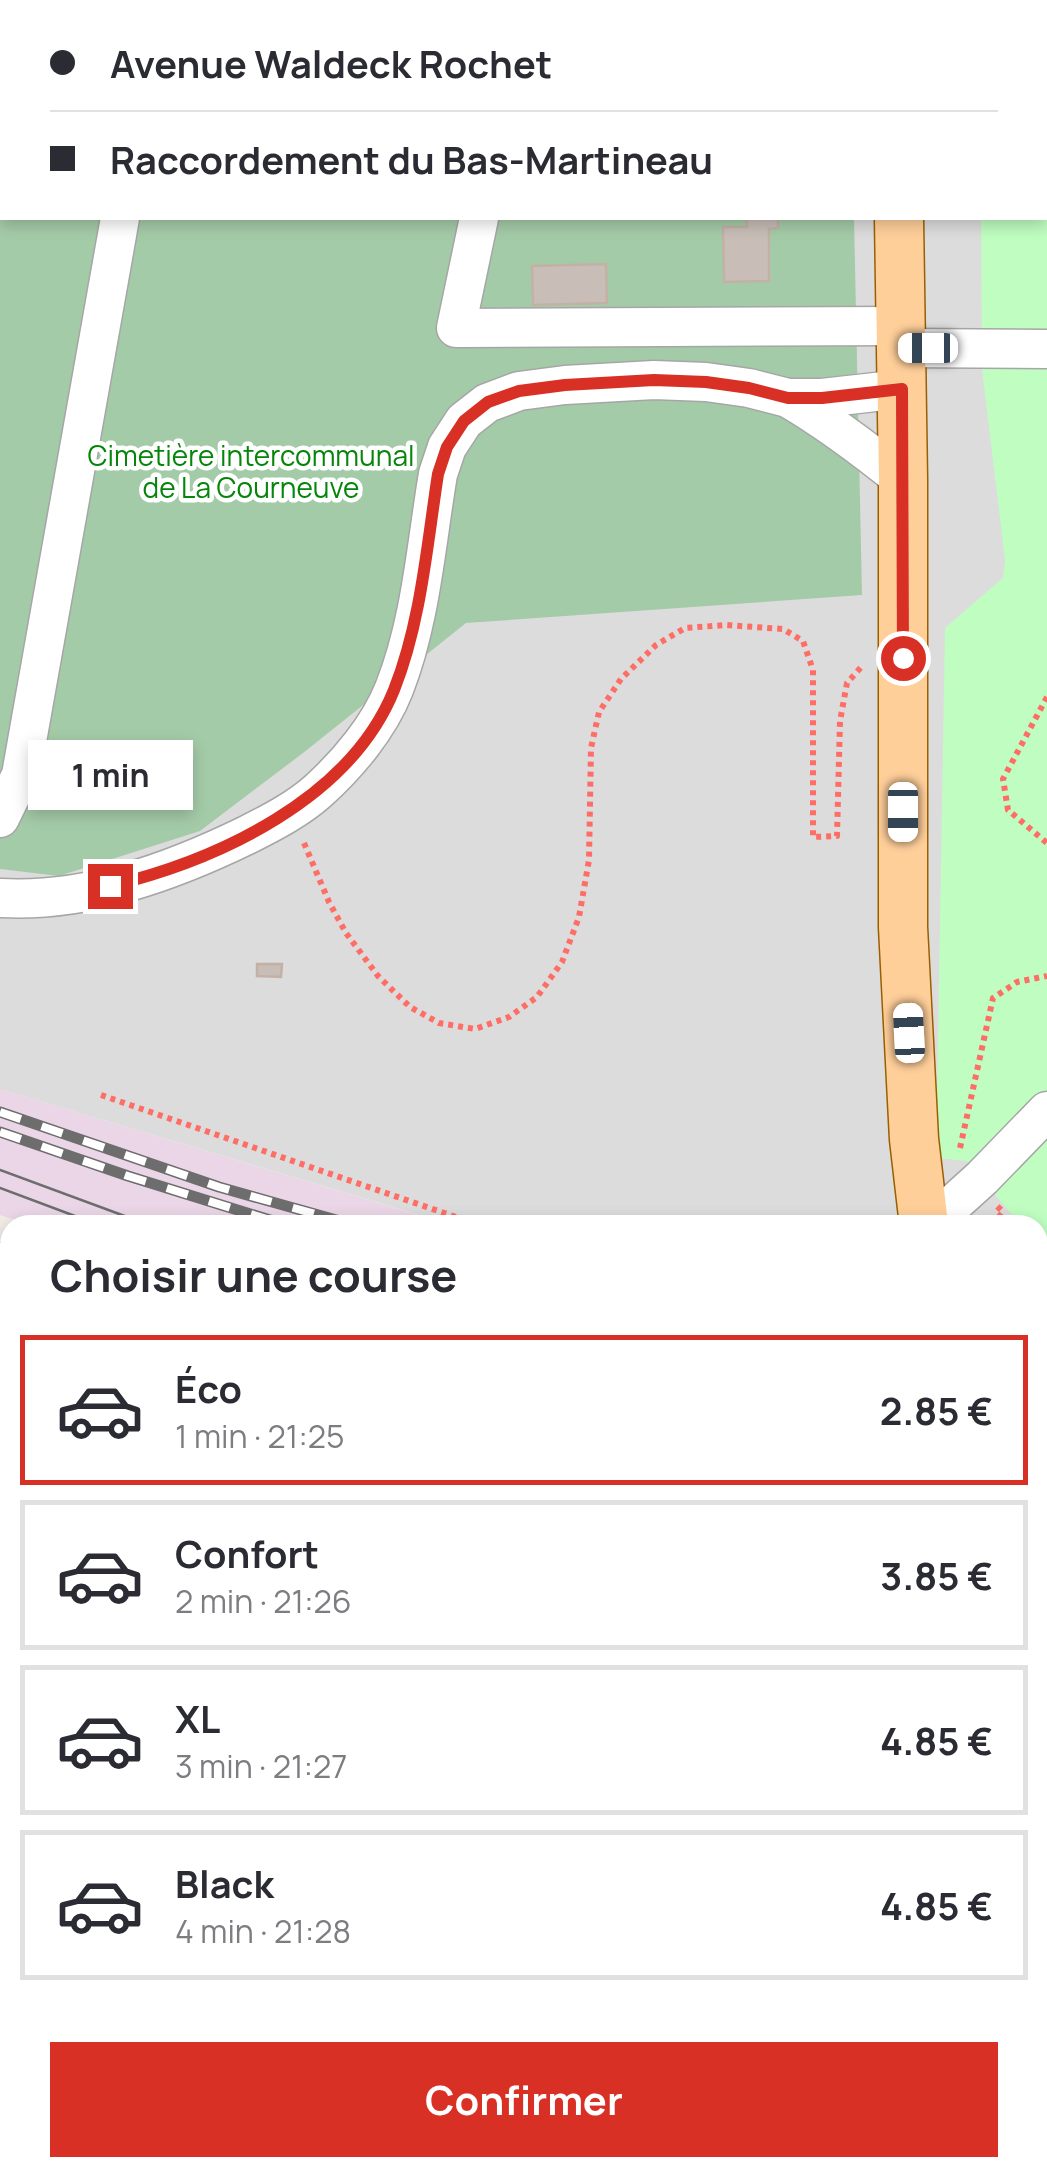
<!DOCTYPE html>
<html lang="fr">
<meta charset="utf-8">
<style>
:root{--surface:#fff;--page:#f7f7f7;--text:#2b2b33;--muted:#7c7c81;--line:#e1e1e2;--accent:#d93025}
body{margin:0;font-family:Manrope,sans-serif;background:var(--page);color:var(--text);height:100vh;display:flex;flex-direction:column;font-size:38px;white-space:nowrap}
*{box-sizing:border-box;margin:0}
p{font-size:32px;color:var(--muted)}
.icon{flex:none;width:55px;height:55px;fill:none;stroke:currentColor;stroke-width:2;stroke-linecap:round;stroke-linejoin:round}
.map{position:relative;flex:1;overflow:hidden}
.drawer{position:absolute;left:0px;top:1215px;width:1048px;height:962px;display:flex;flex-direction:column;background:var(--surface);border-radius:30px 30px 0 0;box-shadow:0 5px 15px #0003}
.drawer>*{flex:none}
.hud{position:absolute;left:0px;top:0px;width:1048px;height:220px;box-shadow:0 5px 15px #0003;display:grid;align-content:center;height:220px;padding:0 50px;background:var(--surface)}
.end{position:absolute;width:45px;height:45px;margin:-22px;border:12px solid #d93025;background:#fff;box-shadow:0 0 0 5px #fff}
.from{border-radius:50%}
.bubble{position:absolute;height:70px;border-radius:0px;background:var(--surface);box-shadow:0 5px 15px #0003;font-size:32px;font-weight:700;line-height:70px;text-align:center}
.car{position:absolute;width:30px;height:60px;margin:-30px -15px;border-radius:12px;box-shadow:0 0 8px 2px #0007;background:linear-gradient(#fff 24%,#345 0 40%,#fff 0 76%,#345 0 86%,#fff 0)}
.hud b{display:flex;align-items:center;gap:35px;height:95px;font-size:38px}
.hud b+b{border-top:2px solid var(--line)}
.hud i{width:25px;height:25px;background:var(--text)}
ul{padding:0;list-style:none}
li{display:flex;align-items:center;gap:30px;height:150px;margin:0 20px 15px;padding:0 30px;border:5px solid var(--line);border-radius:0px}
li div{flex:1}
li b{display:block;font-size:38px}
li em{font-style:normal;font-weight:700}
li.selected{border-color:var(--accent)}
li>.icon{width:90px;height:90px;stroke-width:1.5}
h2{padding:0 50px;font-size:45px;line-height:120px}
.button{display:flex;gap:20px;margin-top:auto;padding:20px 50px}
.button a{flex:1;height:115px;border-radius:0px;background:var(--accent);color:#fff;font-size:40px;font-weight:700;line-height:115px;text-align:center}
.map>svg:first-child{display:block}
.residential{fill:#dddcdc;fill-rule:evenodd}
.industrial{fill:#ead6e7}
.forest{fill:#abd296}
.cemetery{fill:#a4cba8}
.park{fill:#bffdc0}
.water{fill:#a2d5e1}
.building{fill:#c8bdb7;stroke:#c3b1a5;stroke-width:2.5}
.lines{fill:none;stroke-linecap:round;stroke-linejoin:round}
.minor-casing{stroke:#a6a6a6;stroke-width:41}
.major-casing{stroke:#995f00;stroke-width:51}
.path{stroke:#ff6e66;stroke-width:6;stroke-dasharray:5 5;stroke-linecap:butt}
.minor{stroke:#fff;stroke-width:38}
.major{stroke:#ffcf9a;stroke-width:48}
.tram{stroke:#6d6d6d;stroke-width:2.5}
.rail-casing{stroke:#6d6d6d;stroke-width:11}
.rail{stroke:#fff;stroke-width:8;stroke-dasharray:22;stroke-linecap:butt}
.route{stroke:#d93025;stroke-width:12}
.labels{text-anchor:middle;dominant-baseline:central;stroke-width:9;stroke-linejoin:round;paint-order:stroke}
.park-label{font-size:28px;fill:#058509;stroke:#fff}
</style>
<div class="map">
<svg width="1047" height="2177" viewBox="0 0 1047 2177">
<rect width="100%" height="100%" fill="#f0ece4"/>
<g class="residential">
<path d="M0 0H1047V1385L1038 1382V1225H453L0 1089ZM2 2H1045V218H2Z"/>
<rect x="165" y="2168" width="522" height="9"/>
</g>
<g class="industrial">
<path d="M0 1089 422 1216 453 1225H33L0 1215Z"/>
<path d="M1038 1382 1047 1385V1505L1038 1502Z"/>
<path d="M0 1813H10V2168H165V2177H0Z"/>
</g>
<path class="forest" d="M687 2168H861L863 2177H687Z"/>
<path class="cemetery" d="M0 0H849V2H2V218H854L862 595 466 623 303 753 200 831 59 876 0 869Z"/>
<g class="park">
<path d="M979 0H1047V1347L1038 1345V1225H1004L1012 1215 967 1161 936 1158 945 628 1003 578 1005 560 982 369 981 218H1045V2H980Z"/>
<path d="M1038 1950H1047V2177H1018L1017 2168H1038Z"/>
</g>
<path class="water" d="M0 1342 10 1345V1678L0 1676Z"/>
<g class="building">
<path d="M746 218H778V228L769 229V281L724 282 723 227H747Z"/>
<path d="M606 264 607 303 533 305 532 266Z"/>
<path d="M257 964H282L281 977 257 976Z"/>
<path d="M0 2168H137L136 2177H0Z"/>
<rect x="389" y="2168" width="84" height="9"/>
<path d="M659 2172V2177H542V2173Z"/>
<rect x="204" y="2174" width="123" height="3"/>
</g>
<g class="lines">
<g class="minor-casing">
<g id="minor">
<path d="M176 0 193 2"/>
<path d="M229 2 230 0"/>
<path d="M560 2 562 0"/>
<path d="M479 218 456 328 900 326"/>
<path d="M900 348 1047 349"/>
<path d="M788 398C829 422 866 450 903 480"/>
<path d="M0 818 21 775 120 218"/>
<path d="M0 898C86 903 171 872 247 835 271 823 298 809 318 791 348 764 379 727 394 689 421 621 426 545 438 474L447 447 464 421 487 403 519 391 565 385 654 380 706 382 749 388 788 398H822L902 389"/>
<path d="M930 1225 982 1178 1047 1111"/>
<path d="M0 1262 10 1265"/>
<path d="M0 1773 10 1775"/>
<path d="M1038 1895 1047 1881"/>
<path d="M0 1993H10"/>
</g>
</g>
<g class="major-casing">
<g id="major">
<path d="M897 0V2"/>
<path d="M899 218 903 480V927L914 1139 924 1225"/>
<path d="M974 2168 976 2177"/>
</g>
</g>
<g class="path">
<path d="M1047 697 1003 779 1008 810 1047 843"/>
<path d="M304 843 329 902 346 933 378 976 410 1007 439 1023 475 1029 509 1017 537 997 562 962 579 917 589 860 591 748 599 712 621 679 656 645 685 628 726 625 783 629 803 641 813 670V837L837 836 840 721 847 683 862 666"/>
<path d="M101 1095 479 1225"/>
<path d="M960 1148 993 998 1017 982 1047 976"/>
<path d="M992 1225 1003 1212 997 1206"/>
<path d="M1038 1357 1047 1359"/>
<path d="M1038 1625 1047 1629"/>
<path d="M917 2168 918 2177"/>
</g>
<use href="#minor" class="minor"/>
<use href="#major" class="major"/>
<g class="tram">
<path d="M0 1170 149 1225"/>
<path d="M0 1188 99 1225"/>
<path d="M1038 1468 1047 1470"/>
<path d="M1038 1484 1047 1486"/>
</g>
<g class="rail-casing">
<g id="rail">
<path d="M0 1112 219 1187 354 1225"/>
<path d="M0 1132 128 1176 286 1225"/>
<path d="M1038 1401 1047 1403"/>
<path d="M1038 1419 1047 1421"/>
</g>
</g>
<use href="#rail" class="rail"/>
</g>
<g class="lines">
<path class="route" d="M110 886C218 860 350 799 394 690 421 622 427 545 438 474L447 447 464 421 488 402 519 391 565 385 654 380 706 382 749 388 788 398H822L902 389 903 658"/>
</g>
<g class="labels">
<g class="park-label">
<text x="251" y="455">Cimetière intercommunal<tspan x="251" dy="32">de La Courneuve</tspan></text>
</g>
</g>
</svg>
<i class="end from" style="left:903px;top:658px"></i>
<i class="end" style="left:110px;top:886px"></i>
<div class="bubble" style="left:28px;top:740px;width:165px">1 min</div>
<i class="car" style="left:928px;top:348px;rotate:270deg"></i>
<i class="car" style="left:903px;top:812px;rotate:180deg"></i>
<i class="car" style="left:909px;top:1033px;rotate:357deg"></i>
<div class="hud">
<b><i class="from"></i>Avenue Waldeck Rochet</b>
<b><i></i>Raccordement du Bas-Martineau</b>
</div>
<section class="drawer">
<h2>Choisir une course</h2>
<ul>
<li class="selected"><svg class="icon" aria-label="car" viewBox="0 0 24 24"><path d="M5 17H2v-5l4-1 3-4h7l3 4 3 1v5h-3M9 17h6M6 11h13"/><circle cx="7" cy="17" r="2"/><circle cx="17" cy="17" r="2"/></svg><div><b>Éco</b><p>1 min · 21:25</p></div><em>2.85 €</em></li>
<li><svg class="icon" aria-label="car" viewBox="0 0 24 24"><path d="M5 17H2v-5l4-1 3-4h7l3 4 3 1v5h-3M9 17h6M6 11h13"/><circle cx="7" cy="17" r="2"/><circle cx="17" cy="17" r="2"/></svg><div><b>Confort</b><p>2 min · 21:26</p></div><em>3.85 €</em></li>
<li><svg class="icon" aria-label="car" viewBox="0 0 24 24"><path d="M5 17H2v-5l4-1 3-4h7l3 4 3 1v5h-3M9 17h6M6 11h13"/><circle cx="7" cy="17" r="2"/><circle cx="17" cy="17" r="2"/></svg><div><b>XL</b><p>3 min · 21:27</p></div><em>4.85 €</em></li>
<li><svg class="icon" aria-label="car" viewBox="0 0 24 24"><path d="M5 17H2v-5l4-1 3-4h7l3 4 3 1v5h-3M9 17h6M6 11h13"/><circle cx="7" cy="17" r="2"/><circle cx="17" cy="17" r="2"/></svg><div><b>Black</b><p>4 min · 21:28</p></div><em>4.85 €</em></li>
</ul>
<div class="button"><a>Confirmer</a></div>
</section>
</div>
